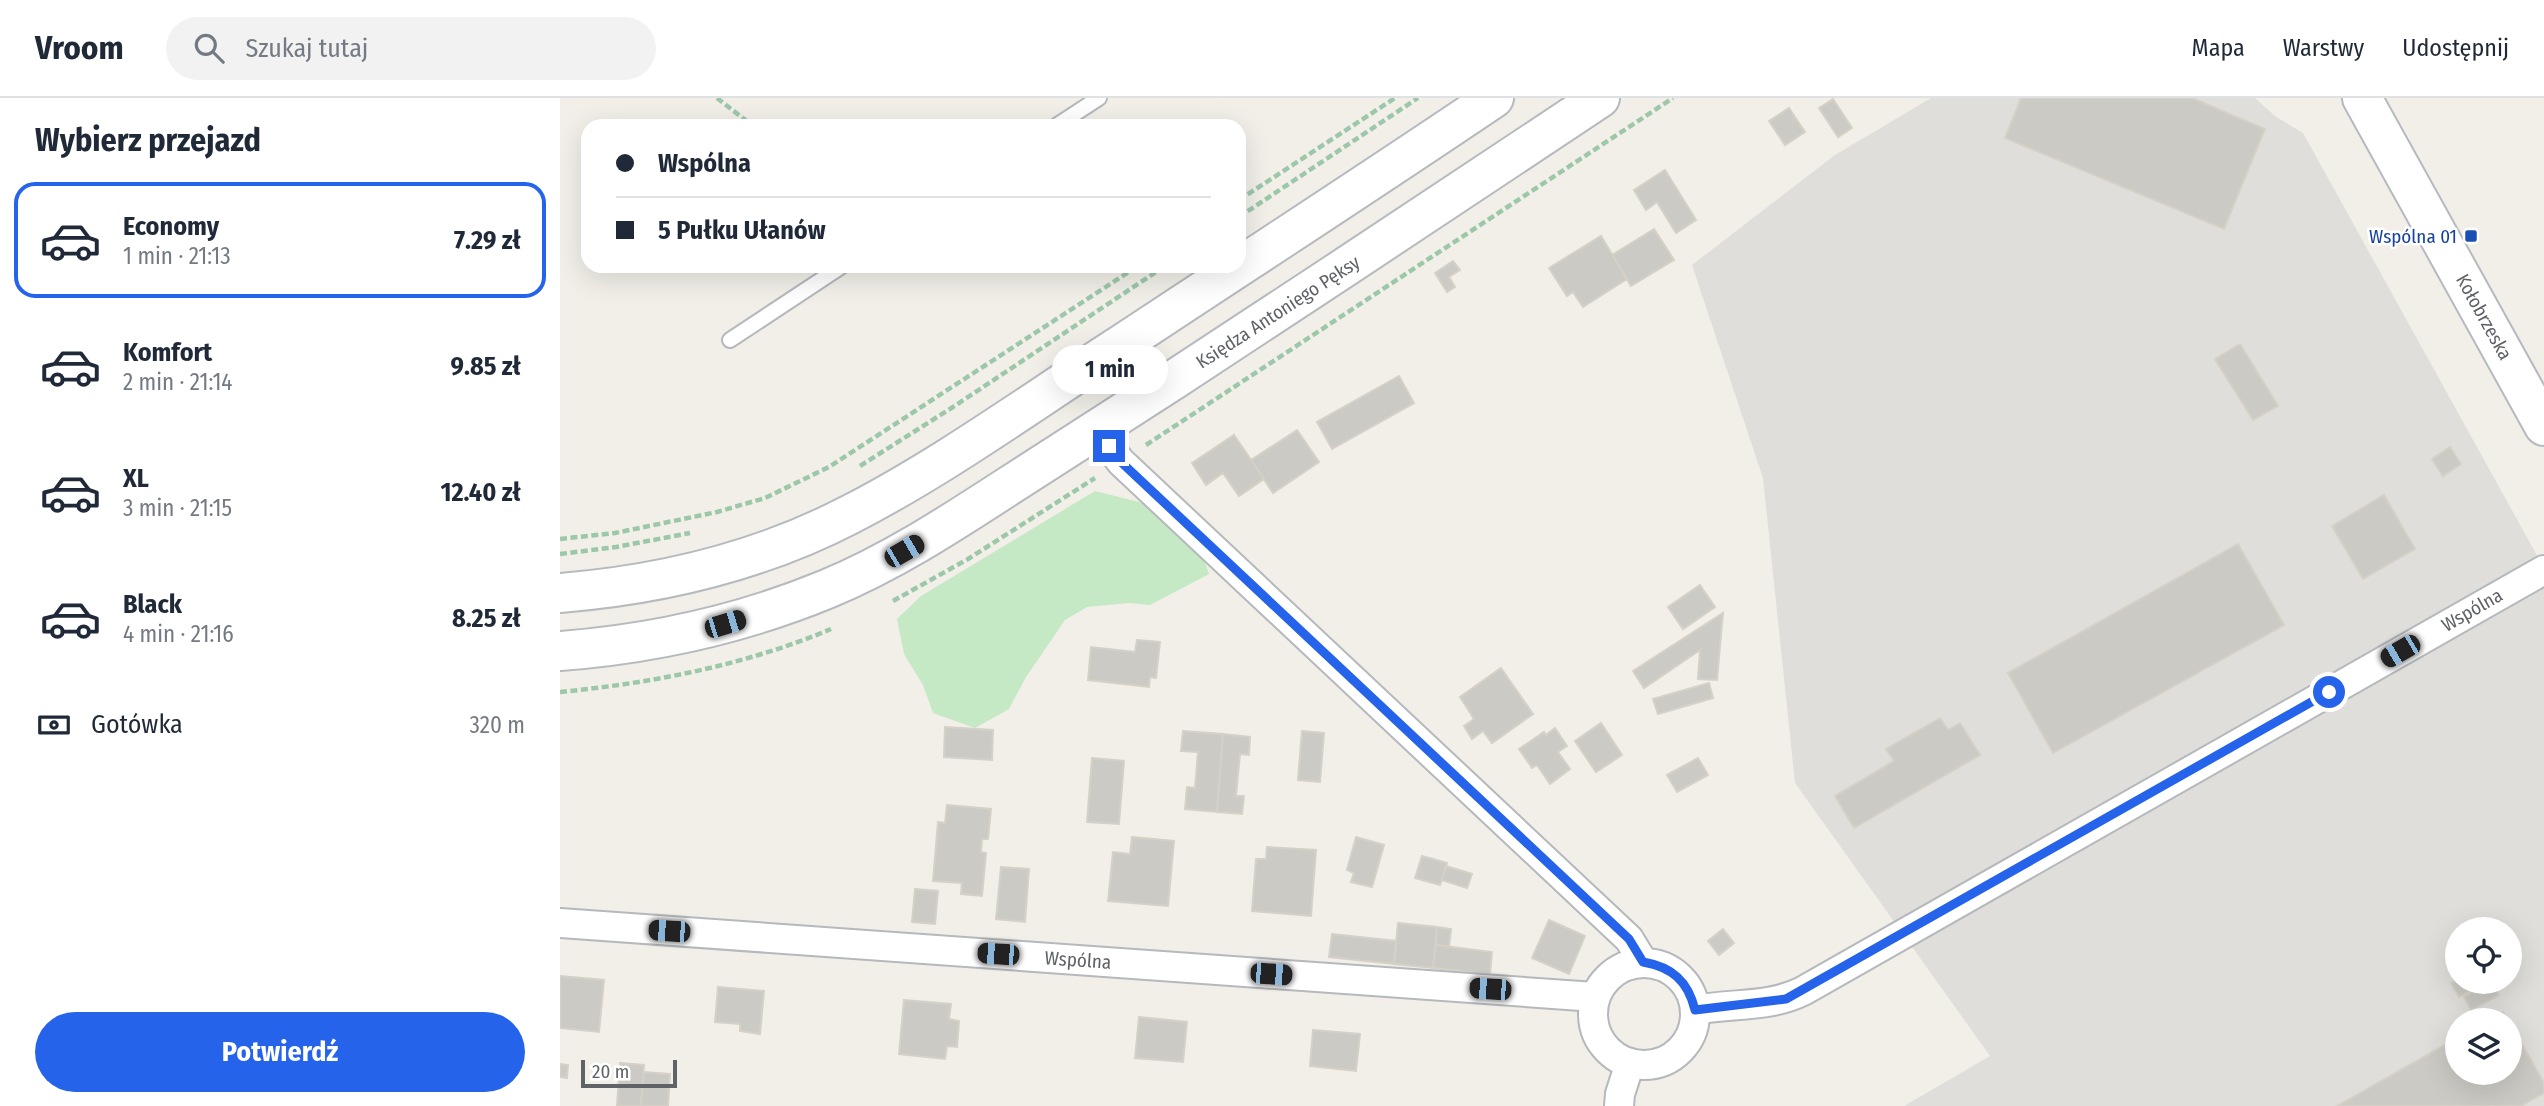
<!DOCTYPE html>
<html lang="pl">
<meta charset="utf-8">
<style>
:root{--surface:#fff;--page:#f2f2f3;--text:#1f2937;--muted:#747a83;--line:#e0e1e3;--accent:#2563eb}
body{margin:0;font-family:"Fira Sans Condensed",sans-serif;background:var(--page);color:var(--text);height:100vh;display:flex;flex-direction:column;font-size:26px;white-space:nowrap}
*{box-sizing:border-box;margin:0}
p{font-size:23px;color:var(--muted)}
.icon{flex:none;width:38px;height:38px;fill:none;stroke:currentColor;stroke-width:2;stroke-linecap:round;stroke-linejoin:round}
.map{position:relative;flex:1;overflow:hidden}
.sheet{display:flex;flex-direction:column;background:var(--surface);width:560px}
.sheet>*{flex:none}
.guide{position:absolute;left:21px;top:21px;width:665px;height:154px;border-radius:21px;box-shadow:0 7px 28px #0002;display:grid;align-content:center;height:154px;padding:0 35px;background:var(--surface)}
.buttons{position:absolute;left:1885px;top:819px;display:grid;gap:14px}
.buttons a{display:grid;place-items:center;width:77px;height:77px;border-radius:50%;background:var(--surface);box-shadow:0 7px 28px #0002;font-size:35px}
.scale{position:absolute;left:21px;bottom:18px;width:96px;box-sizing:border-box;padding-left:7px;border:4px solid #5f6368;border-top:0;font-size:19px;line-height:24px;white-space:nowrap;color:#5f6368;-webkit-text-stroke:5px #fff;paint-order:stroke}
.end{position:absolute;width:32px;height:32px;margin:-16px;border:9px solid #2563eb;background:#fff;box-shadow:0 0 0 4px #fff}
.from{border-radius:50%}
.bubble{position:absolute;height:49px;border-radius:24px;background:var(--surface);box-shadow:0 7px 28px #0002;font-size:23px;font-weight:700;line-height:49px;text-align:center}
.car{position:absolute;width:21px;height:42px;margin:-21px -10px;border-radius:9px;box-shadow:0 0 5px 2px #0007;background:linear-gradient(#222 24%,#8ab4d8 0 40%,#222 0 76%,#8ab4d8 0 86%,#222 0)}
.guide b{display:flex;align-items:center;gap:24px;height:66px;font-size:26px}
.guide b+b{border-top:2px solid var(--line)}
.guide i{width:18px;height:18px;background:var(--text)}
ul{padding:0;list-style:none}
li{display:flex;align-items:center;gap:21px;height:116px;margin:0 14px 10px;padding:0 21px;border:4px solid transparent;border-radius:21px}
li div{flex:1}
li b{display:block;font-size:26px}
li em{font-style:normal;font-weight:700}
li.selected{border-color:var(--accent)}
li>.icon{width:63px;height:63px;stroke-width:1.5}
h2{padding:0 35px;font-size:32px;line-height:84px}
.pay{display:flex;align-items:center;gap:18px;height:77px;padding:0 35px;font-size:26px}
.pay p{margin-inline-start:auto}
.action{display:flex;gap:14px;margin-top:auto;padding:14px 35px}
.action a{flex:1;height:80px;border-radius:42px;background:var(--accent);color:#fff;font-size:28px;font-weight:700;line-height:80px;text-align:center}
header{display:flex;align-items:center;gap:42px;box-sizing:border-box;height:98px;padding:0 35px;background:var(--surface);border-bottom:2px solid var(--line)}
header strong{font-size:33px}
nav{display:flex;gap:38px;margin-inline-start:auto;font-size:24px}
.search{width:490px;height:63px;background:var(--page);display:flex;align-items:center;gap:18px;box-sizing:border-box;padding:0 24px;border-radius:38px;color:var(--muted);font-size:26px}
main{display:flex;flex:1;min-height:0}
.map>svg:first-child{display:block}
.industrial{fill:#e0deda;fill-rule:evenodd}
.green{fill:#c5e8c5}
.building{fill:#cccac5;stroke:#d6d1c6;stroke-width:2}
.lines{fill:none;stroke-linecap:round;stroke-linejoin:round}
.lane-casing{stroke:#b5b8bc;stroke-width:18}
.street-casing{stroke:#b5b8bc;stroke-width:32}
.secondary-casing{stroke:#b6babf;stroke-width:42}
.path{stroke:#9cc7a9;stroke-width:4.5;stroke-dasharray:7 3.5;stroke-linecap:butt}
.lane{stroke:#fff;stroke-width:14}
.street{stroke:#fff;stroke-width:28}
.secondary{stroke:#fff;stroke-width:38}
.route{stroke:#2563eb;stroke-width:9}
.transit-dot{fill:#1a4fb4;stroke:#fff;stroke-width:2.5}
.labels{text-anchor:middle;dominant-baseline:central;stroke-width:5;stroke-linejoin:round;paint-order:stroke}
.transit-label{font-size:19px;fill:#164399;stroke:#fff;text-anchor:end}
.street-label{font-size:19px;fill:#5f6368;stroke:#fff}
</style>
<header>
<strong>Vroom</strong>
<div class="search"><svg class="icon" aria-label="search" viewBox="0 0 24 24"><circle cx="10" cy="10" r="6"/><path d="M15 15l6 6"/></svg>Szukaj tutaj</div>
<nav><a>Mapa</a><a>Warstwy</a><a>Udostępnij</a></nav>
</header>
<main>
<section class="sheet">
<h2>Wybierz przejazd</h2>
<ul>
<li class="selected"><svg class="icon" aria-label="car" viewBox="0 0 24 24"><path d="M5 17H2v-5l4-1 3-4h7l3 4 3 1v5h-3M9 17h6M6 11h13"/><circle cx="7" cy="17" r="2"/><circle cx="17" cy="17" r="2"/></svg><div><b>Economy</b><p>1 min · 21:13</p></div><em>7.29 zł</em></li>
<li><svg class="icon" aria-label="car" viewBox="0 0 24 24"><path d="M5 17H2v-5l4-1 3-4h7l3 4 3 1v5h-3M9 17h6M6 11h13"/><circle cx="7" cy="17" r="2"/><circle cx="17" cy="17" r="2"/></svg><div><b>Komfort</b><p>2 min · 21:14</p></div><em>9.85 zł</em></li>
<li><svg class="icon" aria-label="car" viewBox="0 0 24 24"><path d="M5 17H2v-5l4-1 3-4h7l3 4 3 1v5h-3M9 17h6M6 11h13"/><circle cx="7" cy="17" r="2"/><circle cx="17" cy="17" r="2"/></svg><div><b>XL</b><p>3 min · 21:15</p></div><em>12.40 zł</em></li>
<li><svg class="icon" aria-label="car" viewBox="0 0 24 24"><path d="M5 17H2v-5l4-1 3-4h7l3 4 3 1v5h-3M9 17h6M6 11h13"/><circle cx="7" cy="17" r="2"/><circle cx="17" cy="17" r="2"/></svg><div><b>Black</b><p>4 min · 21:16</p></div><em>8.25 zł</em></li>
</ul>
<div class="pay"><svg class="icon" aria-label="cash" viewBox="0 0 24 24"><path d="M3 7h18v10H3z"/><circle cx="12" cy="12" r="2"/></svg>Gotówka<p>320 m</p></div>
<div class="action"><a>Potwierdź</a></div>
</section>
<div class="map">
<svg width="1984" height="1008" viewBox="0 0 1984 1008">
<rect width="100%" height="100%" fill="#f1efe8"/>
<path class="industrial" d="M1371 0H1695L1715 18 1743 35 1984 470V1008H1344L1430 958 1235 685 1203 380 1132 167 1275 57ZM1897 831H1950V884H1897ZM1897 922H1950V975H1897Z"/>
<path class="green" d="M535 393 591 407 644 461 649 476 590 507 569 505 527 509 505 522 466 579 449 611 415 630 373 615 363 587 344 556 337 521 361 498Z"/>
<g class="building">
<path d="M1461 0H1632L1705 31 1664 131 1445 40Z"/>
<path d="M1273 1 1292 30 1278 39 1259 10Z"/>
<path d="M1229 10 1245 34 1225 47 1209 23Z"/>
<path d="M1105 72 1136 122 1116 135 1097 104 1086 112 1074 92Z"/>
<path d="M1094 131 1114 162 1071 188 1052 157Z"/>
<path d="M1041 138 1067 181 1023 209 1013 194 1007 198 989 170Z"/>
<path d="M893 163 900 172 889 179 895 189 887 194 875 175Z"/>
<path d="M1680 246 1718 308 1693 322 1655 261Z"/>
<path d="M839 278 854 305 772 351 757 324Z"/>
<path d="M737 332 759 364 713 395 691 362Z"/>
<path d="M674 337 704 381 679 398 663 375 646 387 632 365Z"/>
<path d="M1890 349 1901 366 1883 378 1872 361Z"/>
<path d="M1824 397 1855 451 1803 481 1772 428Z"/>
<path d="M1678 446 1724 527 1493 655 1448 575Z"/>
<path d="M1140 487 1155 509 1123 531 1108 509Z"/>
<path d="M1163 515 1157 582 1138 581 1140 552 1084 590 1073 573Z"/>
<path d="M577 542 600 544 596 580 590 579 589 589 528 582 531 549 575 554Z"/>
<path d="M941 570 973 616 932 645 923 633 912 641 904 628 914 621 900 599Z"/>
<path d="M1149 585 1153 600 1098 616 1093 601Z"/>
<path d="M1380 620 1388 632 1400 625 1420 657 1294 730 1275 698 1334 663 1326 651Z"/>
<path d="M1041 625 1062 657 1036 674 1015 643Z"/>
<path d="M385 629 433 632 432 662 384 659Z"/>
<path d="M995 630 1007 648 998 654 1010 671 990 686 977 667 972 670 959 651 984 634 986 637Z"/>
<path d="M623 633 663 636 657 714 625 711 627 689 635 690 638 654 621 653Z"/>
<path d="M742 633 764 635 760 684 738 682Z"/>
<path d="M663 636 690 639 689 657 680 656 676 698H684L682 716 657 714Z"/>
<path d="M532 660 564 663 559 726 527 724Z"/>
<path d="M1138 660 1148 677 1117 694 1107 677Z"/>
<path d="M387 707 431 711 428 741H422L421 754 426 755 422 798 401 796 402 785 373 783 378 724 385 725Z"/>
<path d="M572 739 614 743 608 808 548 803 553 754 570 756Z"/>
<path d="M796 739 824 747 812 789 791 784 794 775 787 772Z"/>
<path d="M707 749 756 752 751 818 692 813 696 761H706Z"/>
<path d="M862 758 887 765 880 787 855 780Z"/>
<path d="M886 768 912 776 907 790 882 782Z"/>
<path d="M441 769 469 771 465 824 436 821Z"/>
<path d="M355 791 378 793 375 826 352 824Z"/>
<path d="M989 822 1025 838 1009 876 972 860Z"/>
<path d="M838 825 877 829 873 870 834 866Z"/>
<path d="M877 829 891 831 889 849 876 847Z"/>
<path d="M1163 831 1174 845 1159 857 1148 843Z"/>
<path d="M772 836 836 843 834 866 769 859Z"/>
<path d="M876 847 932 854 930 876 873 870Z"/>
<path d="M0 878 44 882 39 934 0 930Z"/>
<path d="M1897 882V884H1926L1899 899 1891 885Z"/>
<path d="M1931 884 1939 897 1911 912 1904 899Z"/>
<path d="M158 889 204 893 200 936 180 933V926L155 924Z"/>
<path d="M344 902 391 906 389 921 399 923 397 949 387 948 385 961 339 956Z"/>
<path d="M1943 914 1948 922H1929Z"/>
<path d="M579 919 627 924 623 964 575 960Z"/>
<path d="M1950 925 1984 985V995L1961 1008H1777L1897 940V975H1950Z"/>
<path d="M753 932 800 936 796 973 750 968Z"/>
<path d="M60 965 84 967 81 1008H57Z"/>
<path d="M0 966 8 967 7 980 0 979Z"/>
<path d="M84 974 110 976 108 1008H81Z"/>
</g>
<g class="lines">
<g class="lane-casing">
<g id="lane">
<path d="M496 28 539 0"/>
<path d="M170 242 282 168"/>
</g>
</g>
<g class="street-casing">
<g id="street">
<path d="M536 332 561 364 1069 841 1083 864"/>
<path d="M0 825 1035 899"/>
<circle cx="1084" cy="916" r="51"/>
<path d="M1135 912C1171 905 1209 910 1243 893L1984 472"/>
<path d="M1059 1008 1060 996 1070 965"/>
</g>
</g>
<g class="secondary-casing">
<g id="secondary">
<path d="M1802 0 1984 328"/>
<path d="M0 495C99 487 200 463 289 417 383 369 473 303 562 246 686 164 811 83 934 0"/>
<path d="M0 553C92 546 182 526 267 491 330 465 387 428 444 391 501 354 558 318 615 281 757 188 899 94 1040 0"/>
</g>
</g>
<g class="path">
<path d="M157 0 193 28"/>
<path d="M679 102 835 0"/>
<path d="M679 119 858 0"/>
<path d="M586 347 1113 0"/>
<path d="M300 368 393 309 605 168"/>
<path d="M0 441 55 435 157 414 205 400 269 369 578 168"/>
<path d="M0 456 56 449 130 435"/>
<path d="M333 503 408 461 535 380"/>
<path d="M0 594C92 585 186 567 271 531"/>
</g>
<use href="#lane" class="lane"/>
<use href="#street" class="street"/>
<use href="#secondary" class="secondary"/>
</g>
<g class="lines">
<path class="route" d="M549 348 561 364 1069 841 1083 864C1112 869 1128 883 1135 912L1226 901 1769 594"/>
</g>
<rect class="transit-dot" x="1904" y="131" width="14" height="14" rx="3.5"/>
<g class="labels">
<g class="transit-label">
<text x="1897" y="138">Wspólna 01</text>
</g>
<g class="street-label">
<text transform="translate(718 214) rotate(-33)">Księdza Antoniego Pęksy</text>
<text transform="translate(1924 219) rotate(61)">Kołobrzeska</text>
<text transform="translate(1912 512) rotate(-30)">Wspólna</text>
<text transform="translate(518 862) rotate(4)">Wspólna</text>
</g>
</g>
</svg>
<div class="buttons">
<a><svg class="icon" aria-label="locate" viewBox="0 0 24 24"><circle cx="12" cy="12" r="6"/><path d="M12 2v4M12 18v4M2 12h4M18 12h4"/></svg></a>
<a><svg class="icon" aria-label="layers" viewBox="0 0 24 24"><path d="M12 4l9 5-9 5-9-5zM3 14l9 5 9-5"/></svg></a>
</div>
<div class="scale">20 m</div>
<i class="end from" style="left:1769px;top:594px"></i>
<i class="end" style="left:549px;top:348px"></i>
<div class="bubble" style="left:492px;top:247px;width:116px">1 min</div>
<i class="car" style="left:344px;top:453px;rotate:60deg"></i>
<i class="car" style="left:165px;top:526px;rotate:73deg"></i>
<i class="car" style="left:1840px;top:553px;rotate:240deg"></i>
<i class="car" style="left:109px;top:833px;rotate:274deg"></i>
<i class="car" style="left:438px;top:856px;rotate:274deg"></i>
<i class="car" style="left:711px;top:876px;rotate:94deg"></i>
<i class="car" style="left:930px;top:891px;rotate:274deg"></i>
<div class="guide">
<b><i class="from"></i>Wspólna</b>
<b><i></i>5 Pułku Ułanów</b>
</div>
</div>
</main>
